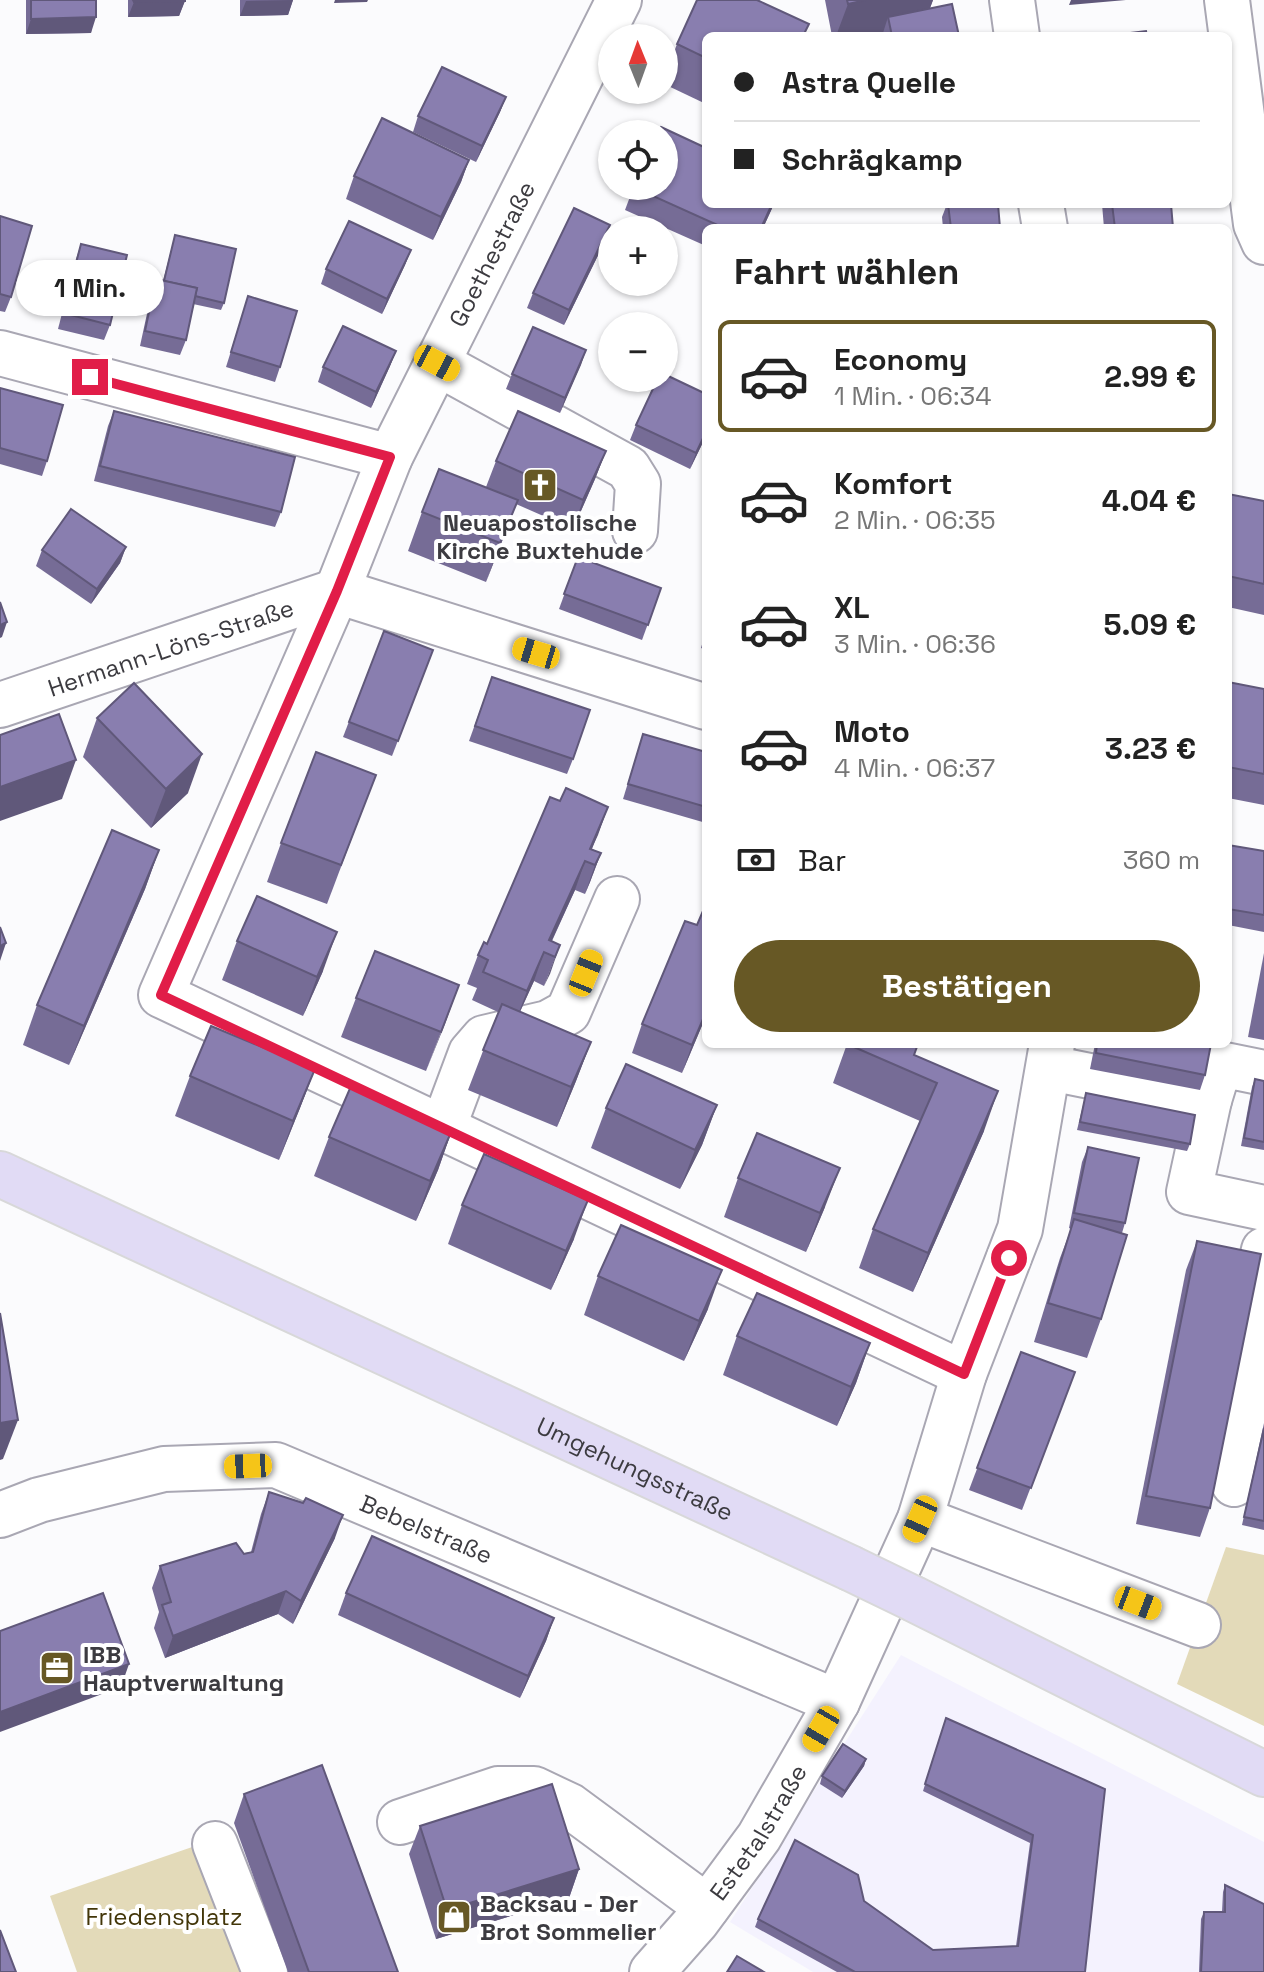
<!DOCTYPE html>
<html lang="de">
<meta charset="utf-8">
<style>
:root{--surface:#fff;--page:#f6f6f6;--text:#222;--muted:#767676;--line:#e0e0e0;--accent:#675825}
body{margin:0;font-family:"Space Grotesk",sans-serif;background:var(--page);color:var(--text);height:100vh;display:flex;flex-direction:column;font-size:30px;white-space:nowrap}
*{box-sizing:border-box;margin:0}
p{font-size:26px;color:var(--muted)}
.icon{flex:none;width:44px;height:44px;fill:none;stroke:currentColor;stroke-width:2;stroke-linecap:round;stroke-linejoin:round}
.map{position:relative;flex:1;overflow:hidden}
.drawer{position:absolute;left:702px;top:224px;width:530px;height:824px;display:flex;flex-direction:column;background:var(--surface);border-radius:12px;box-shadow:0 2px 6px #0004}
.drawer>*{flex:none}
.top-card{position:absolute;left:702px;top:32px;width:530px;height:176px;border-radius:12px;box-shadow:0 2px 6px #0004;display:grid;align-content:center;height:176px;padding:0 32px;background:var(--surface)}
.needle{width:52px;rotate:359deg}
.buttons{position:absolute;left:598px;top:24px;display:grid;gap:16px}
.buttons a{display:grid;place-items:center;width:80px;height:80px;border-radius:50%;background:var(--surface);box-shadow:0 2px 6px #0004;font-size:40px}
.end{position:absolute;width:36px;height:36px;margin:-18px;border:10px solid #e11d48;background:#fff;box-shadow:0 0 0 4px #fff}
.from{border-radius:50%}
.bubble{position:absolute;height:56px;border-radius:28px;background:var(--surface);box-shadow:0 2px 6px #0004;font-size:26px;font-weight:700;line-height:56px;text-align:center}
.car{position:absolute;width:24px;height:48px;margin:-24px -12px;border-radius:10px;box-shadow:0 0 6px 2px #0007;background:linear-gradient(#f5c518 24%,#345 0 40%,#f5c518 0 76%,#345 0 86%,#f5c518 0)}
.top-card b{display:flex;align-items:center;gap:28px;height:76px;font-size:30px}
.top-card b+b{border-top:2px solid var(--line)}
.top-card i{width:20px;height:20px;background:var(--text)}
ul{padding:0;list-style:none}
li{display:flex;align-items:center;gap:24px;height:112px;margin:0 16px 12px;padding:0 16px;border:4px solid transparent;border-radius:12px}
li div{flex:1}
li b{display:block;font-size:30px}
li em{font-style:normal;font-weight:700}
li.active{border-color:var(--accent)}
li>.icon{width:72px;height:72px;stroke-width:1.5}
h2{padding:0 32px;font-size:36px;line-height:96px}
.pay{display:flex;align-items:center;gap:20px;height:88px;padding:0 32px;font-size:30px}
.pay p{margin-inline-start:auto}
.action{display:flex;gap:16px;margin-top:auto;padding:16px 32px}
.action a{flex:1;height:92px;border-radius:48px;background:var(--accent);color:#fff;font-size:32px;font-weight:700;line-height:92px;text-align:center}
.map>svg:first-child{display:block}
.built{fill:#f4f2fe}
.green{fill:#e3dab9}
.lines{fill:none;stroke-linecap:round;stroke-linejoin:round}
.minor-casing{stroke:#a9a7b3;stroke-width:48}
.major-casing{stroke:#d8d8d9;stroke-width:48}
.minor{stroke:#fff;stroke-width:44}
.major{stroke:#e1dbf5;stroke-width:44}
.major-bridge-casing{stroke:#d8d8d9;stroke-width:48;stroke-linecap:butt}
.major-bridge{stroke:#e1dbf5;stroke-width:44}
.wall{fill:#766c96}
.shaded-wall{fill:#60587a}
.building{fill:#897eaf;stroke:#60587a;stroke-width:2}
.route{stroke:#e11d48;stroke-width:10}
.labels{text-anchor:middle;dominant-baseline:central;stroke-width:8;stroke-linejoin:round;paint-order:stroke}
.street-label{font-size:24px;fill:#3c3b40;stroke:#fff}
.poi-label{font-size:24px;font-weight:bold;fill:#3c3b40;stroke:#fff;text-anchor:start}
.park-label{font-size:24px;fill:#423609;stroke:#fff}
</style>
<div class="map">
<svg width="1264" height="1972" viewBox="0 0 1264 1972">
<rect width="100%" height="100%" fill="#fbfbfd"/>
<path class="built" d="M901 1655 1264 1842V1972H813L730 1922Z"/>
<g class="green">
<path d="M1226 1547 1264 1555V1726L1177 1684Z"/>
<path d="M198 1845 246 1972H77L50 1896Z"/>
</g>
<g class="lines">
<g class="minor-casing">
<g id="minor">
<path d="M619 0 390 457 337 591 161 995 964 1374"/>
<path d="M1012 0 1017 36"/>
<path d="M1227 0 1256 224 1264 242"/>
<path d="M1041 204 1045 228"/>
<path d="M0 353 390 457"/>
<path d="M437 363 628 468 638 484 635 531"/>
<path id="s1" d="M0 705 337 591 706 707"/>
<path d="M1050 1068 1209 1100 1189 1192 1264 1208"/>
<path d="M1209 1100 1220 1064 1264 1073"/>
<path d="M443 1128 471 1053 484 1038 548 1023 568 1012 617 899"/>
<path d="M1234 1484 1263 1353 1251 1306 1264 1250"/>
<path id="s2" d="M0 1515 39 1500 164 1469 276 1465 837 1702"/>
<path d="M920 1519 1198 1625"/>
<path d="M400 1822 498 1789H534L570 1806 707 1907"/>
<path d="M215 1844 265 1972"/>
<path id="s3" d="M652 1972 697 1921 759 1837 837 1702 920 1519 964 1374 1020 1229 1052 1044"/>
</g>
</g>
<g class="major-casing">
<g id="major">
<path id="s4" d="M0 1174 850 1568"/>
<path d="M914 1599 1264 1774"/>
</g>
</g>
<use href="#minor" class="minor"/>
<use href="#major" class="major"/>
<g class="major-bridge-casing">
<path id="major-bridge" d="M850 1568 914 1599"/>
</g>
<use href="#major-bridge" class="major-bridge"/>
</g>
<g class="wall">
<path d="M26 0H96L91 33 26 34Z"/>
<path d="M128 0H185L179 16 128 17Z"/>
<path d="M240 0H293L288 15 240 16Z"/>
<path d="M825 0H933L930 8 959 36H884L883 33 867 36H832Z"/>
<path d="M706 36V104L664 84V79L677 44Z"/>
<path d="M506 97 500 112 476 162 413 132 418 116Z"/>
<path d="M469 160 461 182 433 240 346 199 354 176Z"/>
<path d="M634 186 706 204H774L763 228H706V246L625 210Z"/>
<path d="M947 204H998L1000 228H943L942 217Z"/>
<path d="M1102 204H1171L1173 228H1104Z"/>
<path d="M0 216 11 297 5 312 0 311Z"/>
<path d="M610 225 605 241 564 325 527 308 533 293Z"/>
<path d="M175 235 224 303 221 310 193 304 186 340 180 355 140 346 151 295 156 279 163 281Z"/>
<path d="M81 244 110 325 104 340 58 329 76 259Z"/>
<path d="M411 250 405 265 382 314 321 284 326 269Z"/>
<path d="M248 296 280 367 275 382 226 367Z"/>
<path d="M586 350 560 413 506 389 512 374Z"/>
<path d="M396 351 390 366 371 408 318 382 323 367Z"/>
<path d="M0 388 47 461 42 476 0 464Z"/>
<path d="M706 394V436L690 469 630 440 636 425Z"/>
<path d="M114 411 281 512 275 527 94 481 108 426Z"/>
<path d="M606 451 595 479 573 529 516 504 486 582 408 551 422 512 486 487 496 461Z"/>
<path d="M1228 494 1264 501V615L1228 607Z"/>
<path d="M126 547 120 563 91 604 36 566 42 550Z"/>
<path d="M578 557 661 588 642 640 559 609Z"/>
<path d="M384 631 433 650 392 756 343 737Z"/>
<path d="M706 631V650L701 648Z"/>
<path d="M492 677 573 759 567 774 469 741Z"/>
<path d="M1228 682 1264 689V805L1228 798Z"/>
<path d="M97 718 188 793 151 828 83 757Z"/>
<path d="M643 734 706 752V823L623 799Z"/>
<path d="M560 801 608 807 592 849 601 853 590 882 585 894 575 890 552 941 560 945 544 986 534 981 520 1012 591 1042 576 1081 557 1127 468 1090 498 1012 472 1000 477 988 467 984 478 955 487 944Z"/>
<path d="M361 814 327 904 267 882 281 843Z"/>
<path d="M1228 845 1264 851V932L1228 925Z"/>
<path d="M159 850 145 889 69 1065 23 1045 37 1005Z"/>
<path d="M237 941 323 971 303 1016 222 980Z"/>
<path d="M1264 953V1040L1248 1037Z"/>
<path d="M459 985 426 1071 341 1037 356 998Z"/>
<path d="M706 1016 682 1073 632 1053 642 1024Z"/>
<path d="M847 1044 916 1056 984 1131 913 1292 859 1268 873 1229 920 1121 833 1083Z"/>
<path d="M1095 1044H1211L1205 1075 1200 1090 1090 1069Z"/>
<path d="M315 1069 300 1108 279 1160 175 1116 190 1076Z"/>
<path d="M1255 1079 1264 1081V1150L1241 1146 1252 1087Z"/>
<path d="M1086 1093 1190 1144 1187 1151 1077 1130Z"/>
<path d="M717 1105 702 1145 680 1189 591 1148 606 1108Z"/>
<path d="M452 1130 438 1170 416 1221 314 1176 329 1137Z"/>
<path d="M1088 1147 1125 1223 1122 1233 1101 1319 1087 1358 1034 1342 1060 1258 1071 1229 1069 1228 1082 1162Z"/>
<path d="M738 1178 825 1207 806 1252 724 1217Z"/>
<path d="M462 1205 574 1239 551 1290 448 1244Z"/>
<path d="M1197 1241 1210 1508 1200 1537 1136 1524 1186 1270Z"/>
<path d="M598 1276 708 1309 684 1361 584 1315Z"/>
<path d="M737 1336 870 1343 856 1383 837 1426 723 1375Z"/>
<path d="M1021 1352 1075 1372 1022 1510 969 1490Z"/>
<path d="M1264 1423V1530L1242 1525Z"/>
<path d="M269 1492 335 1538 293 1624 278 1614 165 1658 154 1628 159 1612 152 1588 160 1566 251 1552 261 1514Z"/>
<path d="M346 1593 554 1618 546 1641 520 1698 338 1615Z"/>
<path d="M946 1718 1105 1789 1085 1972H837L755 1927 758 1919 864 1901 933 1950 1016 1946 1030 1843 923 1791Z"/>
<path d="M866 1759 864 1766 842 1798 820 1784 822 1776Z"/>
<path d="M244 1794 398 1972H288L234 1823Z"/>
<path d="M420 1826 579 1869 569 1898 436 1939 409 1854Z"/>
<path d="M1225 1885 1264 1972H1199L1201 1919 1204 1912H1222L1223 1892Z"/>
</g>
<g class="shaded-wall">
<path d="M293 0 288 15 240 16 246 1Z"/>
<path d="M335 0H368L367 2 334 3Z"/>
<path d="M866 0H933L924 24 888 17 883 33 867 36H836L848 4Z"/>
<path d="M1071 0H1126L1069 5Z"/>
<path d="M185 1 179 16 128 17 134 2Z"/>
<path d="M96 17 91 33 26 34 31 19Z"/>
<path d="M506 97 500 112 476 162 482 146Z"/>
<path d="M469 160 461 182 433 240 441 217Z"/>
<path d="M772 204H774L763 228H761Z"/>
<path d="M610 225 605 241 564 325 569 310Z"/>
<path d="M411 250 405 265 382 314 387 299Z"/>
<path d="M586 350 581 365 560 413 565 398Z"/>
<path d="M396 351 390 366 371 408 376 392Z"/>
<path d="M706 432V436L690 469 696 453Z"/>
<path d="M606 451 595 479 573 529 583 500Z"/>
<path d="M518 500 503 539 486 582 500 543Z"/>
<path d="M126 547 120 563 91 604 97 589Z"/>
<path d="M7 622 2 637 0 638V625Z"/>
<path d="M202 754 188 793 151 828 166 789Z"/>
<path d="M76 760 62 799 0 821V787Z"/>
<path d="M608 807 598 835 586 861 590 849Z"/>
<path d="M159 850 145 889 69 1065 84 1026Z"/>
<path d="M601 853 590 882 585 894 595 865Z"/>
<path d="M585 861 575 890 546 953 549 940Z"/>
<path d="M337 932 323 971 303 1016 317 977Z"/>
<path d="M6 943 0 961V946Z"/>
<path d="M560 945 550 974 544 986 555 957Z"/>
<path d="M544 952 534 981 516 1020 527 991Z"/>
<path d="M459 985 445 1024 426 1071 441 1032Z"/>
<path d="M706 1012V1016L682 1073 692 1045Z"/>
<path d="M591 1042 576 1081 557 1127 571 1087Z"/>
<path d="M315 1069 300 1108 279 1160 293 1121Z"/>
<path d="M998 1091 984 1131 913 1292 928 1253Z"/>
<path d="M717 1105 702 1145 680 1189 695 1150Z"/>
<path d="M452 1130 438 1170 416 1221 430 1181Z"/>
<path d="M840 1168 825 1207 806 1252 820 1213Z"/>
<path d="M588 1200 574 1239 551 1290 566 1251Z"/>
<path d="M722 1270 708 1309 684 1361 699 1321Z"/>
<path d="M870 1343 856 1383 837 1426 851 1387Z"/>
<path d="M18 1420 3 1459 0 1460V1423Z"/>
<path d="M343 1515 335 1538 293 1624 301 1601Z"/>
<path d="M286 1591 278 1614 165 1658 173 1636Z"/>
<path d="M554 1618 546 1641 520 1698 528 1676Z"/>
<path d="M129 1664 121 1687 0 1732V1712Z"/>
<path d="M866 1759 864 1766 842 1798 845 1791Z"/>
<path d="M579 1869 569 1898 436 1939 447 1910Z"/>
</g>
<g class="building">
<path d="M31 0H96V17L31 19Z"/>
<path d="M133 0H185V1L134 2Z"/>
<path d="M697 0H757L809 24 803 36H706V58L677 44Z"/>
<path d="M847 0H866L848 4Z"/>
<path d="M952 4 959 36H892L888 17Z"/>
<path d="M1146 31 1147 36H1105Z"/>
<path d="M442 67 506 97 482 146 418 116Z"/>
<path d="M382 118 469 160 441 217 354 176Z"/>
<path d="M661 127 706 148V204H772L761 228H724L633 187 634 186H664V134H658Z"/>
<path d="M948 204H998L1000 228H951Z"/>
<path d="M1112 204H1171L1173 228H1115Z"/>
<path d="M574 208 610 225 569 310 533 293Z"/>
<path d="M0 216 32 226 11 297 0 294Z"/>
<path d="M349 221 411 250 387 299 326 269Z"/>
<path d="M175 235 236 249 224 303 195 296 197 288 164 281Z"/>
<path d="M81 244 127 255 110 325 63 313Z"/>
<path d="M156 279 197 288 186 340 145 331Z"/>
<path d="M248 296 297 311 280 367 231 352Z"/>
<path d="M343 326 396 351 376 392 323 367Z"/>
<path d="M533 327 586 350 565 398 512 374Z"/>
<path d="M664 374 706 394V432L696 453 636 425 658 378H664Z"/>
<path d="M0 388 63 405 47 461 0 448Z"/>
<path d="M114 411 295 457 281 512 100 466Z"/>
<path d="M518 411 606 451 583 500 496 461Z"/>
<path d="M439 469 518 500 500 543 422 512Z"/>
<path d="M1228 494 1264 501V584L1228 576Z"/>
<path d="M71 509 126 547 97 589 42 550Z"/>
<path d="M578 557 661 588 648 625 564 594Z"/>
<path d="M0 602 7 622 0 625Z"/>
<path d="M384 631 433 650 398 741 349 722Z"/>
<path d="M492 677 590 710 573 759 475 726Z"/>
<path d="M1228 682 1264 689V774L1228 767Z"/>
<path d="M134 683 202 754 166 789 97 718Z"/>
<path d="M59 714 76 760 0 787V735Z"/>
<path d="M643 734 706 752V807L628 784Z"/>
<path d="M316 752 376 775 341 865 281 843Z"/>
<path d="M566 788 608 807 590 849 601 853 595 865 585 861 549 940 560 945 555 957 544 952 527 991 483 972 488 960 478 955 484 942 487 944 550 797 560 801Z"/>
<path d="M112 830 159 850 84 1026 37 1005Z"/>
<path d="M1228 845 1264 851V915L1228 909Z"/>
<path d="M257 896 337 932 317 977 237 941Z"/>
<path d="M706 904V1012L692 1045 642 1024 685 921 697 925Z"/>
<path d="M0 927 6 943 0 946Z"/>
<path d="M375 951 459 985 441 1032 356 998Z"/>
<path d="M502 1004 591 1042 571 1087 483 1050Z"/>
<path d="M211 1026 315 1069 293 1121 190 1076Z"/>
<path d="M847 1044H918L914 1055 998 1091 928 1253 873 1229 937 1083Z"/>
<path d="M1097 1044H1211L1205 1075 1096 1053Z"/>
<path d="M626 1064 717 1105 695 1150 606 1108Z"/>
<path d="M1255 1079 1264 1081V1142L1244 1138Z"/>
<path d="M351 1086 452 1130 430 1181 329 1137Z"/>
<path d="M1086 1093 1195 1115 1190 1144 1080 1122Z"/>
<path d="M757 1133 840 1168 820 1213 738 1178Z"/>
<path d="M1088 1147 1139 1158 1125 1223 1074 1213Z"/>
<path d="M484 1154 588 1200 566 1251 462 1205Z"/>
<path d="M1074 1219 1127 1235 1101 1319 1048 1303Z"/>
<path d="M621 1225 722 1270 699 1321 598 1276Z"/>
<path d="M1197 1241 1261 1254 1210 1508 1146 1496Z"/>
<path d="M757 1293 870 1343 851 1387 737 1336Z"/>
<path d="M0 1313 18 1420 0 1423Z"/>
<path d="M1021 1352 1075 1372 1031 1488 977 1468Z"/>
<path d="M1264 1428V1521L1244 1517Z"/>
<path d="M269 1492 303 1503 306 1498 343 1515 301 1601 286 1591 173 1636 162 1605 171 1602 160 1566 236 1543 244 1554 253 1552Z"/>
<path d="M372 1536 554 1618 528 1676 346 1593Z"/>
<path d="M103 1593 129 1664 0 1712V1631Z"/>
<path d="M946 1718 1105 1789 1085 1972H855L758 1919 795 1840 858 1875 864 1901 933 1950 1018 1946 1033 1835 925 1784Z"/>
<path d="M843 1744 866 1759 845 1791 822 1776Z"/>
<path d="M322 1765 398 1972H309L244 1794Z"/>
<path d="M552 1784 579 1869 447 1910 420 1826Z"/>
<path d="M1225 1885 1264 1904V1972H1201L1204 1912H1225Z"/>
<path d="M0 1930 16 1972H0Z"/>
<path d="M737 1956 764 1972H727Z"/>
</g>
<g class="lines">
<path class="route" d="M90 377 390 457 337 591 161 995 964 1374 1009 1258"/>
</g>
<defs>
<g id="church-square" transform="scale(1.8)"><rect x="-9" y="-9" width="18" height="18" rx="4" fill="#675825" stroke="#fff"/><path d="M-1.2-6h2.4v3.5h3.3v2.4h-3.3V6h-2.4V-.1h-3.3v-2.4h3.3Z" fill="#fff"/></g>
<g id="office-square" transform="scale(1.8)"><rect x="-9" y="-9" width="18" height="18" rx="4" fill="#675825" stroke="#fff"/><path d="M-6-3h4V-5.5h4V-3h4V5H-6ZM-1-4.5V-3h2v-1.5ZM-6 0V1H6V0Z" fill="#fff"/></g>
<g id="shop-square" transform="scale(1.8)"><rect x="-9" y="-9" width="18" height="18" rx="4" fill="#675825" stroke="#fff"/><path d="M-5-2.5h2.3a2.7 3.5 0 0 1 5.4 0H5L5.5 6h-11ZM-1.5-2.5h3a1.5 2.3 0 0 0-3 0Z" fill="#fff"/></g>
</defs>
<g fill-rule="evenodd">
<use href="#church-square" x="540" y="485"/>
<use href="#office-square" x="57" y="1668"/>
<use href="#shop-square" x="454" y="1917"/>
</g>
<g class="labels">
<g class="street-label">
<text transform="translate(492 254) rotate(-63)">Goethestraße</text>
<text stroke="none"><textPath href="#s1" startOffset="180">Hermann-Löns-Straße</textPath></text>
<text stroke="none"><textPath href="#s4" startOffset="700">Umgehungsstraße</textPath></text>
<text stroke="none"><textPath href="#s2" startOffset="446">Bebelstraße</textPath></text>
<text stroke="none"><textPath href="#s3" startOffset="176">Estetalstraße</textPath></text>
</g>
<g class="poi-label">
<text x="540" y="522" text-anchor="middle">Neuapostolische<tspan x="540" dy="28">Kirche Buxtehude</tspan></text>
<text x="83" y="1654">IBB<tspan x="83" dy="28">Hauptverwaltung</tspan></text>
<text x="480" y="1903">Backsau - Der<tspan x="480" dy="28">Brot Sommelier</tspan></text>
</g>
<g class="park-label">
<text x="164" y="1916">Friedensplatz</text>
</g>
</g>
</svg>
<div class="buttons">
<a><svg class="needle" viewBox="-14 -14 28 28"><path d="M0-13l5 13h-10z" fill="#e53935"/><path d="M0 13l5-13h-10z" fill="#767676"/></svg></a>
<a><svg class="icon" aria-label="locate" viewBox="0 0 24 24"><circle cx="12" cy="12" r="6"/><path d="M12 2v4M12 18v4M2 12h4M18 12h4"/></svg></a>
<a>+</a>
<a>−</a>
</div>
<i class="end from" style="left:1009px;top:1258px"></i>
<i class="end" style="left:90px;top:377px"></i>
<div class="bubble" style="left:16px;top:260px;width:148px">1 Min.</div>
<i class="car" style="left:437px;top:363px;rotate:118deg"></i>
<i class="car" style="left:536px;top:653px;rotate:287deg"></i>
<i class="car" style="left:586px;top:973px;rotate:22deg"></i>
<i class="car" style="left:248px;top:1466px;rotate:268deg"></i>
<i class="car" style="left:920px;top:1519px;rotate:204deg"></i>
<i class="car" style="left:1138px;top:1603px;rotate:111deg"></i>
<i class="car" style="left:821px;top:1729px;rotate:210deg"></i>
<div class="top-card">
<b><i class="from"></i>Astra Quelle</b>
<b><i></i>Schrägkamp</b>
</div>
<section class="drawer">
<h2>Fahrt wählen</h2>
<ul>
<li class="active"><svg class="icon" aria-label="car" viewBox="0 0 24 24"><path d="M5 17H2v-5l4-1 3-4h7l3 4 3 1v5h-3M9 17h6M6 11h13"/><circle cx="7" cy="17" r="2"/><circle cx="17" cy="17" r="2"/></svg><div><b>Economy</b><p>1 Min. · 06:34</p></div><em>2.99 €</em></li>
<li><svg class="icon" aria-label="car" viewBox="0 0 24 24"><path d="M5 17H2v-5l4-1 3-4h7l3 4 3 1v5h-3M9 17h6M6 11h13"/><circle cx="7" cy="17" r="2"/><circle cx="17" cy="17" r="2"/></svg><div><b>Komfort</b><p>2 Min. · 06:35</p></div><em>4.04 €</em></li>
<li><svg class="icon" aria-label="car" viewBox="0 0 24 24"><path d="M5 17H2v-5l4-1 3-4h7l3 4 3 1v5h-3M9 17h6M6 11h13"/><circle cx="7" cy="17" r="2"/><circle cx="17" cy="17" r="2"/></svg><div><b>XL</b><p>3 Min. · 06:36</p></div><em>5.09 €</em></li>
<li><svg class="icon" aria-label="car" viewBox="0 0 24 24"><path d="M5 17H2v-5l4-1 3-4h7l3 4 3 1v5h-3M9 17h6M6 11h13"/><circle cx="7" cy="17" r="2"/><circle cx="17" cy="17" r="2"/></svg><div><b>Moto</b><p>4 Min. · 06:37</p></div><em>3.23 €</em></li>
</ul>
<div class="pay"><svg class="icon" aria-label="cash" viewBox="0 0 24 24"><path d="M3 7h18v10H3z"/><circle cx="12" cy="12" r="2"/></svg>Bar<p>360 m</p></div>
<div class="action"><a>Bestätigen</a></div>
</section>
</div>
